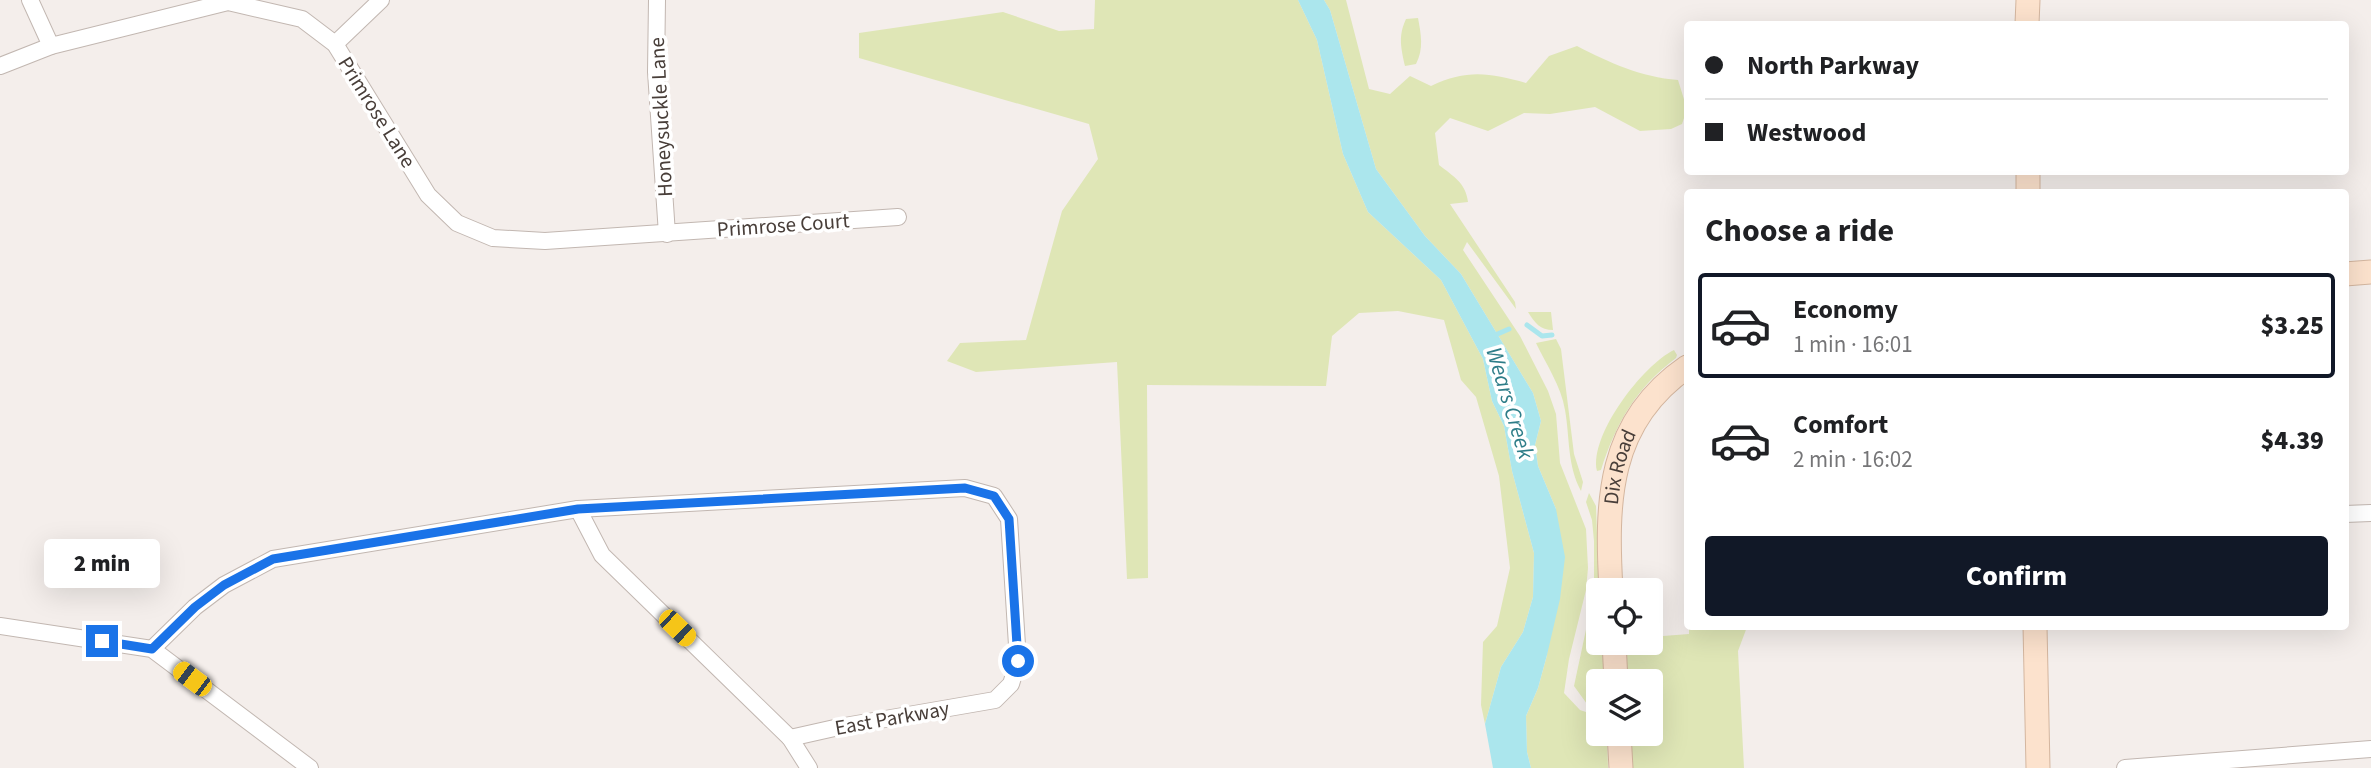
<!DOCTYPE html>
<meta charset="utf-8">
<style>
:root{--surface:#fff;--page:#f2f2f2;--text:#202124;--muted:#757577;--line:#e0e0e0;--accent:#111827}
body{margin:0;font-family:"Source Sans 3",sans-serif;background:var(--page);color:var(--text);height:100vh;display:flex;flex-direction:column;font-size:26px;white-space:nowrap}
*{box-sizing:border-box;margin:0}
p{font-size:23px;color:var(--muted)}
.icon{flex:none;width:38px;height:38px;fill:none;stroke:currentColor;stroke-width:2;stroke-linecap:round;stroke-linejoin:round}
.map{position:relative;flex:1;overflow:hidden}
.panel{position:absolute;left:1684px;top:189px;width:665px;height:441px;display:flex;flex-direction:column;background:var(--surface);border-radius:7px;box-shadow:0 7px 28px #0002}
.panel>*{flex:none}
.top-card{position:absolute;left:1684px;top:21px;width:665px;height:154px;border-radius:7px;box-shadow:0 7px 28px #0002;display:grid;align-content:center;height:154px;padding:0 21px;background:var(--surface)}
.tools{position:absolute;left:1586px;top:578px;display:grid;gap:14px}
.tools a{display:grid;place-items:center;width:77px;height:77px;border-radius:7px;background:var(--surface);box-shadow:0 7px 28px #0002;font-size:35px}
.end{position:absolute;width:32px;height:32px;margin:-16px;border:9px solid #1a73e8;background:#fff;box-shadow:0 0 0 4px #fff}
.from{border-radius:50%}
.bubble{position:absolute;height:49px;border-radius:7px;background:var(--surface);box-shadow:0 7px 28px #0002;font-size:23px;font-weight:800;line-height:49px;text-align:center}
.car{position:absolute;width:21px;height:42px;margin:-21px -10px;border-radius:9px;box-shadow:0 0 5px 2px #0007;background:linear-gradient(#f5c518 24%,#345 0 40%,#f5c518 0 76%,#345 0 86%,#f5c518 0)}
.top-card b{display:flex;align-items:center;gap:24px;height:66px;font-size:26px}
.top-card b+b{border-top:2px solid var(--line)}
.top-card i{width:18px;height:18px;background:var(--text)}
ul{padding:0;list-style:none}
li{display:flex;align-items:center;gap:21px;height:105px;margin:0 14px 10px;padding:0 7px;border:4px solid transparent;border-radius:7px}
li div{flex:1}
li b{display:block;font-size:26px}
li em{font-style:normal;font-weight:800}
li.current{border-color:var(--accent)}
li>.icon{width:63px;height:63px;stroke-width:1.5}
h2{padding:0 21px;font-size:32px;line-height:84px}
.button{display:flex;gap:14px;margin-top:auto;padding:14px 21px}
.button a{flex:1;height:80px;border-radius:7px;background:var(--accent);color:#fff;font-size:28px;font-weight:800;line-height:80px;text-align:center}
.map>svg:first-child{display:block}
.green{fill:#dfe6b6}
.water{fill:#abe6ed}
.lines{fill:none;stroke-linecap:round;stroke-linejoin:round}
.stream{stroke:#abe6ed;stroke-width:5}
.street-casing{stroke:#c2b7b1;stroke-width:18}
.secondary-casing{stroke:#d4b69f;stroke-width:25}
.street{stroke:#fff;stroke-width:16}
.secondary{stroke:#fce2cd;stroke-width:23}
.route{stroke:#1a73e8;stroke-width:9}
.labels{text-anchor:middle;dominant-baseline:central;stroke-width:7;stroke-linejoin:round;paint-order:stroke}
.street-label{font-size:21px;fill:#483e39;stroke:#fff}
.water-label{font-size:23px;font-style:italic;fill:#2e7d88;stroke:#fff}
</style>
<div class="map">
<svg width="2371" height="768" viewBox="0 0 2371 768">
<rect width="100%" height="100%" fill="#f4eeeb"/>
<g class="green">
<path d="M1095 0H1298L1317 40 1343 154 1368 212 1441 280 1483 359 1492 401 1504 426 1512 471 1534 553 1533 597 1523 632 1501 667 1485 724 1481 705 1483 642 1497 626 1510 568 1499 476 1476 397 1461 380 1444 320 1398 311 1359 313 1332 336 1326 386 1147 385 1148 578 1127 579 1117 362 976 372 947 361 960 343 1026 340 1062 211 1098 159 1089 124 859 58V33L1003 12 1059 31 1094 29Z"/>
<path d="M1324 0H1346L1369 89 1390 94 1410 76 1431 86C1467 69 1490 73 1526 83L1549 56 1577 46C1610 63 1641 77 1678 80L1687 109 1682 124 1671 129 1640 131 1595 107 1550 114 1524 113 1488 131 1450 118 1435 133 1439 165C1453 176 1466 183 1468 202L1450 204 1515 302 1516 309 1467 242 1463 250 1520 336 1548 391 1556 414 1560 463 1586 529 1588 568 1586 590 1569 659 1564 693 1580 710 1598 716V733H1607L1608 768H1531L1527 752 1526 716 1538 688 1547 655 1556 509 1538 466 1535 445 1541 421 1533 393 1461 274 1425 236 1376 169 1330 10Z"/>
<path d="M1418 18C1421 34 1424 49 1416 64L1405 66C1401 48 1398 36 1406 19Z"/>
<path d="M1528 312H1551L1553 330C1540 330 1535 323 1528 312Z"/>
<path d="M1556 339 1561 349 1574 454 1583 482 1581 491C1567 465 1570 438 1565 410 1561 386 1546 364 1536 343Z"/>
<path d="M1674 350 1677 355 1676 358C1636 388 1616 423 1601 470L1597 471C1589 435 1643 365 1674 350Z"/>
<path d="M1589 493 1596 506 1599 590 1598 642H1602L1604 681H1598V707L1587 704 1574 686 1594 592V541L1592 520 1586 502Z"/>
<path d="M1689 627H1747L1738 651 1744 768H1632L1630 733H1650V681H1627L1625 642H1650V637L1689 634Z"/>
</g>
<path class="water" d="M1298 0H1324L1330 10 1376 169 1425 236 1461 274 1533 393 1541 421 1535 445 1538 466 1556 509 1565 557 1560 599 1547 655 1538 688 1526 716 1527 752 1531 768H1493L1485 724 1501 667 1523 632 1533 597 1534 553 1512 471 1504 426 1492 401 1483 359 1441 280 1368 212 1343 154 1317 40Z"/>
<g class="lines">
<g class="stream">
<path d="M1527 325 1542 336 1552 335"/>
<path d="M1493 336 1509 329"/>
</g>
<g class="street-casing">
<g id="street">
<path d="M30 0 51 46"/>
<path d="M657 0 656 72 667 234"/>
<path d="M335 44 381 0"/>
<path d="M0 66 51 46 228 2 302 19 335 44 428 195 457 223 493 238 545 241 898 217"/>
<path d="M578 509 602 555 790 738 809 768"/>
<path d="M2345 514 2371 513"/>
<path d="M0 626 152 649 310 768"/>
<path d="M152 649 195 607 224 585 273 559 578 509 965 488 994 496 1009 519 1018 661 1011 684 995 700 839 727 790 738"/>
<path d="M2125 768 2371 749"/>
</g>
</g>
<g class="secondary-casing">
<g id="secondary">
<path d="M2027 24 2028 0"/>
<path d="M2028 172V192"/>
<path d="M2345 274 2371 272"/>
<path id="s1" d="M1611 590C1606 502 1607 422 1687 367"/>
<path d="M2035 626 2038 768"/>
<path d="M1614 642 1616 681"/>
<path d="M1619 733 1621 768"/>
</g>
</g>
<use href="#street" class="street"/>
<use href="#secondary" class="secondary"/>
</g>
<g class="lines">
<path class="route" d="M102 641 152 649 195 607 224 585 273 559 578 509 965 488 994 496 1009 519 1018 661"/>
</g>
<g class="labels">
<g class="street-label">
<text transform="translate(377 112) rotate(58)">Primrose Lane</text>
<text transform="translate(661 117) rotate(-93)">Honeysuckle Lane</text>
<text transform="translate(783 225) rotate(-4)">Primrose Court</text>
<text stroke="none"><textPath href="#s1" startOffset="124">Dix Road</textPath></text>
<text transform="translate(892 718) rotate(-10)">East Parkway</text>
</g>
<g class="water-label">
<text transform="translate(1510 403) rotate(73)">Wears Creek</text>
</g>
</g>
</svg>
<div class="tools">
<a><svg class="icon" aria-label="locate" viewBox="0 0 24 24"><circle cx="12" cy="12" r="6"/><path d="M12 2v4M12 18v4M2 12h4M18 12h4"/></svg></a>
<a><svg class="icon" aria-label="layers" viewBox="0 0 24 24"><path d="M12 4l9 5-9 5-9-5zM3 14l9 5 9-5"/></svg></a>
</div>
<i class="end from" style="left:1018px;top:661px"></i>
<i class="end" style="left:102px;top:641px"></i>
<div class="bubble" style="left:44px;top:539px;width:116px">2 min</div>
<i class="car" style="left:677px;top:628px;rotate:134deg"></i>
<i class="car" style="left:192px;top:679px;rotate:307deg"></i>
<div class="top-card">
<b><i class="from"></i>North Parkway</b>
<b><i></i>Westwood</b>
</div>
<section class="panel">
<h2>Choose a ride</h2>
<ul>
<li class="current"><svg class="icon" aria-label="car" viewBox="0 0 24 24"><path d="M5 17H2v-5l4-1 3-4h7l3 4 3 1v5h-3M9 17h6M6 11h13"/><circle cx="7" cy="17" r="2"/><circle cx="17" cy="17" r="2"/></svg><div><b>Economy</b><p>1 min · 16:01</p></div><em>$3.25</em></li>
<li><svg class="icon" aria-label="car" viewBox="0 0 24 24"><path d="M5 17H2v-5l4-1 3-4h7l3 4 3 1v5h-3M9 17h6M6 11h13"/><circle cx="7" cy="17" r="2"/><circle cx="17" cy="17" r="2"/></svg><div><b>Comfort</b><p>2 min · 16:02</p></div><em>$4.39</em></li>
</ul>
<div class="button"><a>Confirm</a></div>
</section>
</div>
